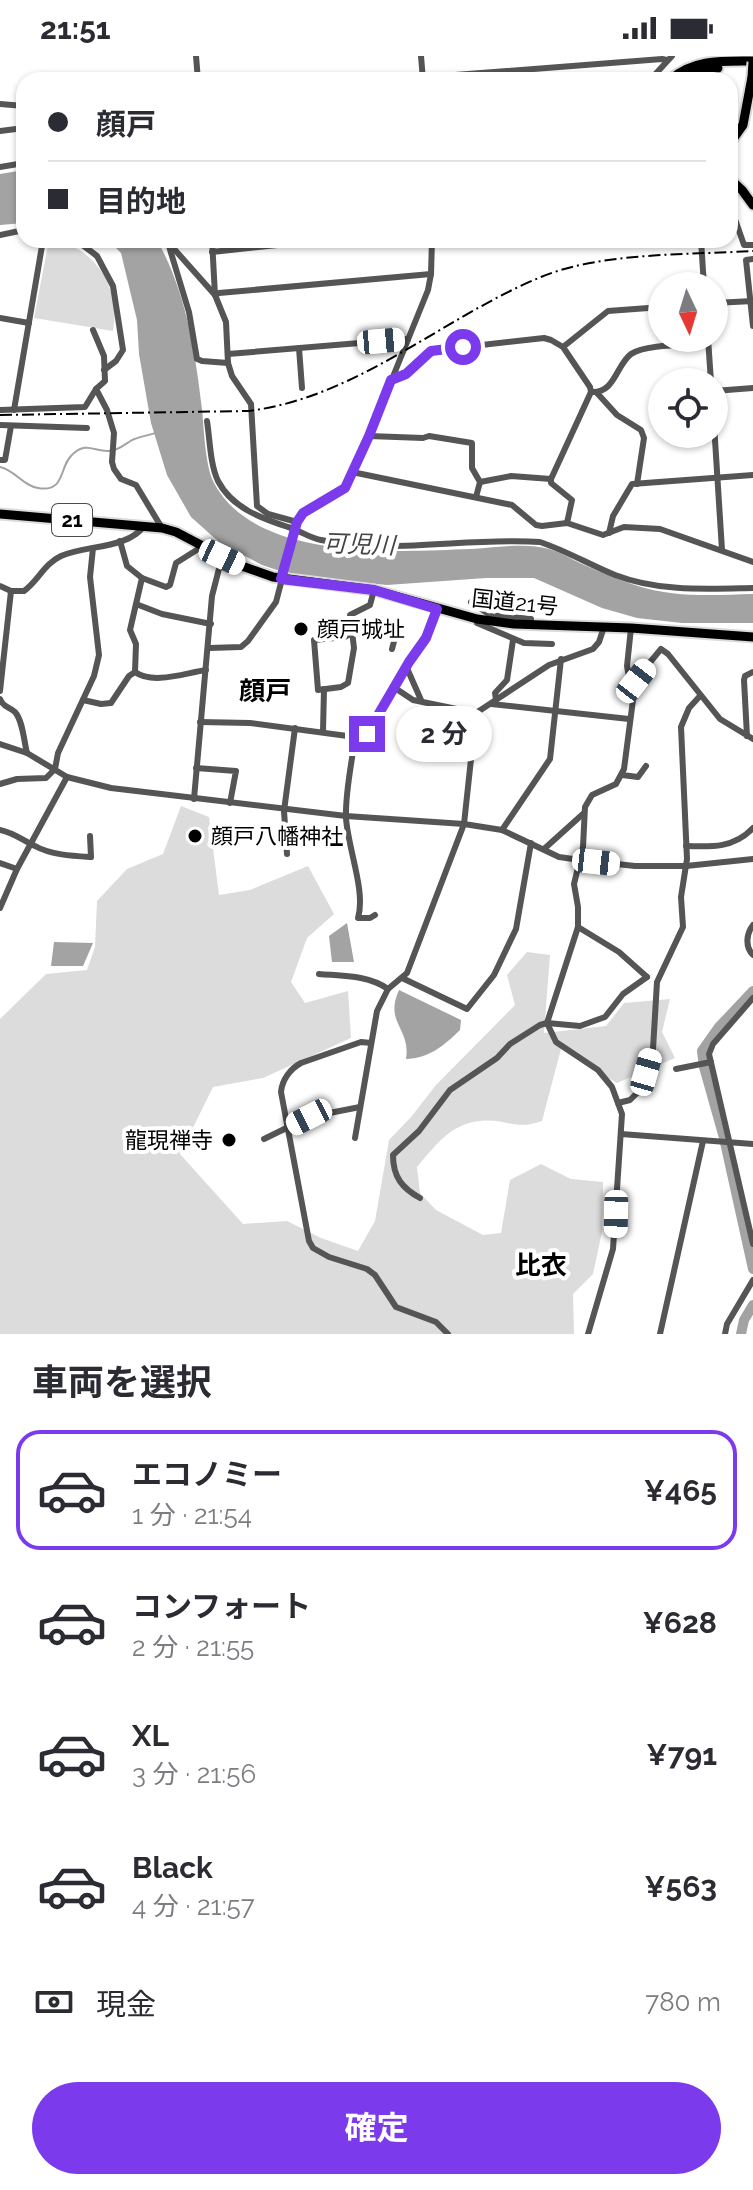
<!DOCTYPE html>
<html lang="ja">
<meta charset="utf-8">
<style>
:root{--surface:#fff;--page:#f7f7f7;--text:#2b2b33;--muted:#7c7c81;--line:#e1e1e2;--accent:#7c3aed}
body{margin:0;font-family:Raleway,"Noto Sans JP",sans-serif;background:var(--page);color:var(--text);height:100vh;display:flex;flex-direction:column;font-size:30px;white-space:nowrap}
*{box-sizing:border-box;margin:0}
p{font-size:26px;color:var(--muted)}
.icon{flex:none;width:44px;height:44px;fill:none;stroke:currentColor;stroke-width:2;stroke-linecap:round;stroke-linejoin:round}
.map{position:relative;height:1278px;overflow:hidden}
.drawer{display:flex;flex-direction:column;background:var(--surface);flex:1}
.drawer>*{flex:none}
.guide{position:absolute;left:16px;top:16px;width:722px;height:176px;border-radius:24px;box-shadow:0 2px 6px #0004;display:grid;align-content:center;height:176px;padding:0 32px;background:var(--surface)}
.needle{width:52px;rotate:176deg}
.buttons{position:absolute;left:648px;top:216px;display:grid;gap:16px}
.buttons a{display:grid;place-items:center;width:80px;height:80px;border-radius:50%;background:var(--surface);box-shadow:0 2px 6px #0004;font-size:40px}
.end{position:absolute;width:36px;height:36px;margin:-18px;border:10px solid #7c3aed;background:#fff;box-shadow:0 0 0 4px #fff}
.from{border-radius:50%}
.bubble{position:absolute;height:56px;border-radius:28px;background:var(--surface);box-shadow:0 2px 6px #0004;font-size:26px;font-weight:700;line-height:56px;text-align:center}
.car{position:absolute;width:24px;height:48px;margin:-24px -12px;border-radius:10px;box-shadow:0 0 6px 2px #0007;background:linear-gradient(#fff 24%,#345 0 40%,#fff 0 76%,#345 0 86%,#fff 0)}
.guide b{display:flex;align-items:center;gap:28px;height:76px;font-size:30px}
.guide b+b{border-top:2px solid var(--line)}
.guide i{width:20px;height:20px;background:var(--text)}
ul{padding:0;list-style:none}
li{display:flex;align-items:center;gap:24px;height:120px;margin:0 16px 12px;padding:0 16px;border:4px solid transparent;border-radius:24px}
li div{flex:1}
li b{display:block;font-size:30px}
li em{font-style:normal;font-weight:700}
li.selected{border-color:var(--accent)}
li>.icon{width:72px;height:72px;stroke-width:1.5}
h2{padding:0 32px;font-size:36px;line-height:96px}
.pay{display:flex;align-items:center;gap:20px;height:88px;padding:0 32px;font-size:30px}
.pay p{margin-inline-start:auto}
.primary-button{display:flex;gap:16px;margin-top:auto;padding:16px 32px}
.primary-button a{flex:1;height:92px;border-radius:48px;background:var(--accent);color:#fff;font-size:32px;font-weight:700;line-height:92px;text-align:center}
.status{display:flex;justify-content:space-between;align-items:center;height:56px;padding:0 40px;background:var(--surface);direction:ltr}
.status svg{height:22px;fill:currentColor}
.map>svg:first-child{display:block}
.green{fill:#dcdcdc}
.water{fill:#a3a3a3}
.lines{fill:none;stroke-linecap:round;stroke-linejoin:round}
.stream{stroke:#a3a3a3;stroke-width:2}
.river{stroke:#a3a3a3;stroke-width:10}
.highway-casing{stroke:#dbdbdb;stroke-width:13}
.minor{stroke:#555;stroke-width:6}
.highway{stroke:#000;stroke-width:9}
.rail{stroke:#000;stroke-width:2;stroke-dasharray:12 4 2 4;stroke-linecap:butt}
.highway-bridge-casing{stroke:#dbdbdb;stroke-width:13;stroke-linecap:butt}
.highway-bridge{stroke:#000;stroke-width:9}
.route{stroke:#7c3aed;stroke-width:10}
.poi-dot{fill:#000;stroke:#fff;stroke-width:3}
.labels{text-anchor:middle;dominant-baseline:central;stroke-width:8;stroke-linejoin:round;paint-order:stroke}
.shield{fill:#fff;stroke:#4c4c4c;stroke-width:2}
.shield-label{font-size:20px;font-weight:bold;fill:#000}
.street-label{font-size:22px;fill:#000;stroke:#fff}
.poi-label{font-size:22px;fill:#000;stroke:#fff;text-anchor:start}
.water-label{font-size:24px;font-style:italic;fill:#444;stroke:#fff}
.quarter-label{font-size:26px;font-weight:bold;fill:#000;stroke:#fff}
</style>
<div class="status"><b>21:51</b><svg viewBox="0 0 49 12"><path d="M0 12V9h3v3zM5 12V6h3v6zM10 12V3h3v9zM15 12V0h3v12zM26 1h20v11H26zM47 4h2v5h-2z"/></svg></div>
<div class="map">
<svg width="753" height="1278" viewBox="0 0 753 1278">
<rect width="100%" height="100%" fill="#fff"/>
<g class="green">
<path d="M49 184C95 189 121 232 113 275L34 262Z"/>
<path d="M181 750 209 761 219 839 250 834 308 810 334 858 307 882 291 926 305 947 348 935 351 982 263 1022 213 1031 180 1098 243 1168 287 1165 321 1182 358 1195 375 1165 389 1084 411 1061 436 1029 515 949 507 919 527 896 550 899 544 977 606 970 624 947 670 943 662 976 675 1002 617 1027 561 993 542 1065C514 1075 505 1062 480 1065 450 1068 435 1090 417 1111L420 1137 436 1154 483 1179 501 1177 510 1124 541 1108 571 1123 603 1126 602 1176 593 1218 573 1238 574 1278H0V963L46 918 87 914 95 891 97 845 127 813 163 798Z"/>
</g>
<g class="water">
<path d="M24 114V167L0 169V118Z"/>
<path d="M108 184H157C186 236 195 294 202 353 204 373 205 407 213 425 253 505 394 496 470 493 494 492 525 486 549 493 560 496 571 503 582 508 600 516 619 524 638 530 675 542 715 539 753 538V567H682L637 562 602 552 534 522H486L387 529 292 519 262 509 219 486 191 461 167 419 151 367 139 298 137 264 121 197Z"/>
<path d="M347 867 354 906H332L329 880Z"/>
<path d="M54 886 93 887 83 910H51Z"/>
<path d="M399 934 461 964 460 974C445 989 428 1003 406 1003 411 972 384 967 399 934Z"/>
</g>
<g class="lines">
<path class="stream" d="M0 411C15 414 23 430 38 432 67 437 58 409 74 397 87 386 95 396 109 395 118 395 125 388 132 384 139 381 148 379 156 377"/>
<g class="river">
<path d="M753 935 719 971 702 995 704 1011 724 1082 753 1213"/>
<path d="M741 1278 744 1264 753 1249"/>
</g>
<g class="highway-casing">
<g id="highway">
<path d="M670 24C693 3 723 5 753 5"/>
<path d="M679 24 698 15 718 12"/>
<path d="M730 87 743 69 752 21"/>
<path d="M730 123 742 134 753 149"/>
<path d="M0 458 162 472 176 476 239 509 273 521 374 534 477 563 514 568 631 572 753 581"/>
</g>
</g>
<g class="minor">
<path d="M196 0 198 24"/>
<path d="M421 0 423 24"/>
<path d="M390 24 662 3 667 4"/>
<path d="M650 24 672 0"/>
<path d="M0 48 24 50"/>
<path d="M0 75 24 72"/>
<path d="M0 111 24 107"/>
<path d="M730 149 744 189H753"/>
<path d="M0 179 24 174"/>
<path d="M76 184 97 200 113 230 123 294 116 305 104 314"/>
<path d="M212 184 215 239 226 266 228 307 232 320 251 348 257 450 268 458 297 466"/>
<path d="M701 184 704 230"/>
<path d="M167 185 215 239"/>
<path d="M168 187 189 256 197 303 202 305 228 307"/>
<path d="M212 196 325 184"/>
<path d="M753 203 746 204 753 270"/>
<path d="M215 239 219 237 431 218"/>
<path d="M714 247 753 245"/>
<path d="M0 262 29 267"/>
<path d="M93 274 104 300 105 325 96 333 107 354 114 377 112 406 114 413 121 423 136 429 162 472"/>
<path d="M708 282 711 326"/>
<path d="M563 291 608 255 662 251"/>
<path d="M299 292 302 332"/>
<path d="M228 298 408 283"/>
<path d="M391 324C410 323 420 300 438 294L544 282 551 284 563 291 590 331 591 336 551 423 511 420 480 426"/>
<path d="M714 335 753 332"/>
<path d="M591 336C615 338 616 309 631 298 645 288 690 289 708 287"/>
<path d="M597 337 617 359 641 374 644 382 637 428"/>
<path d="M0 354 85 351 96 333"/>
<path d="M14 354 43 184"/>
<path d="M207 365C210 384 210 408 218 425 232 452 261 462 288 471 299 474 309 482 321 484 394 499 467 481 540 486 567 495 590 509 615 519 659 536 707 533 753 532"/>
<path d="M714 368 722 494"/>
<path d="M0 369 87 372"/>
<path d="M369 380 423 382 429 380 472 387V412L480 426 476 441"/>
<path d="M0 404H5L11 370"/>
<path d="M352 416 512 449 536 469 542 470 567 467 603 479 624 471 660 473 753 506"/>
<path d="M551 423V427L572 444 567 467"/>
<path d="M609 477 613 460 632 428 753 419"/>
<path d="M120 485 127 510 142 522 130 574 136 588 135 616C153 629 185 617 206 614"/>
<path d="M142 522 166 531 170 529 176 507 203 490"/>
<path d="M0 530 11 535H24C38 525 44 508 61 500 85 489 128 493 144 470"/>
<path d="M471 546 490 559 531 563"/>
<path d="M136 548 162 558 211 568"/>
<path d="M477 563V567L524 587 552 588"/>
<path d="M352 574H373L396 578 392 593"/>
<path d="M352 577 345 581 314 584 318 634 341 631 348 627 354 592 350 559 370 549 374 534"/>
<path d="M209 592 241 591 248 585 276 546 297 466 303 457 345 432 369 380 428 234 431 218 432 184"/>
<path d="M406 610 421 644"/>
<path d="M632 628 661 593 668 598 720 663 753 683"/>
<path d="M395 632 413 644 476 657 549 609 593 593 599 586 604 571"/>
<path d="M0 635 11 535"/>
<path d="M0 643C4 652 8 650 15 656 23 665 24 686 27 697"/>
<path d="M496 643 495 637 507 624 513 584"/>
<path d="M83 644 101 648 111 647 129 620 135 616"/>
<path d="M491 648 629 663"/>
<path d="M200 666 250 667 355 681 367 678 409 606 426 582 437 553"/>
<path d="M323 675 324 633"/>
<path d="M747 680 744 624 745 620 753 616"/>
<path d="M355 681C352 707 345 736 346 762 348 793 366 835 358 862H370L375 859"/>
<path d="M0 688 27 697 67 721 111 732 346 760 464 768 502 774 559 801 580 804 635 810H686L753 803"/>
<path d="M196 712 236 715 230 747"/>
<path d="M622 719 638 721 646 710"/>
<path d="M0 728 17 723 46 722 55 713 58 697 94 620 99 599 90 521 93 492"/>
<path d="M194 743 212 540 222 501"/>
<path d="M0 774C14 777 22 784 35 790 51 799 73 800 91 801L90 780"/>
<path d="M502 774 550 703 561 603"/>
<path d="M686 790C712 791 734 792 753 772"/>
<path d="M544 793 584 757"/>
<path d="M287 798 284 755 295 672"/>
<path d="M0 807 17 813"/>
<path d="M0 852 17 813 67 721"/>
<path d="M753 869C746 878 745 891 753 899"/>
<path d="M578 871 619 896 647 921"/>
<path d="M319 918C342 920 368 919 388 933"/>
<path d="M402 922 467 953 494 919 516 873 531 787"/>
<path d="M753 942 713 988 709 998 753 1188"/>
<path d="M371 987 361 986 301 1007C290 1013 282 1024 281 1036L309 1185 313 1192 329 1201 367 1213 375 1219 396 1251 436 1266 448 1278"/>
<path d="M676 1013 711 1006"/>
<path d="M618 1047 630 1044 639 1035 646 1016 653 993 657 926 683 871 681 841 687 803 681 671 689 652 700 640"/>
<path d="M621 1078 753 1088"/>
<path d="M355 1082 377 955 388 933 407 917 464 768 476 657"/>
<path d="M264 1083 309 1061 360 1051"/>
<path d="M420 1142C402 1132 393 1121 393 1099L419 1075 450 1034 497 1002 510 988 540 969 547 967 580 970 605 961 623 938 647 921"/>
<path d="M588 1278 613 1193 622 1058 612 1031 598 1014 556 986 547 967 578 871V851L574 828 583 791 585 751 592 739 616 728 624 713 633 644 627 610 631 572"/>
<path d="M660 1278 703 1085"/>
<path d="M725 1278 727 1268 753 1224"/>
</g>
<use href="#highway" class="highway"/>
<path class="rail" d="M0 359 248 355C357 342 443 261 541 221 601 196 688 199 753 195"/>
<g class="highway-bridge-casing">
<path id="highway-bridge" d="M752 21 753 6"/>
</g>
<use href="#highway-bridge" class="highway-bridge"/>
</g>
<g class="lines">
<path class="route" d="M367 678 409 606 426 582 437 553 374 534 281 523 297 466 303 457 345 432 369 380 391 324 406 318 431 295 463 291"/>
</g>
<g class="poi-dot">
<circle cx="301" cy="573" r="8"/>
<circle cx="195" cy="780" r="8"/>
<circle cx="229" cy="1084" r="8"/>
</g>
<g class="labels">
<rect class="shield" x="52" y="448" width="40" height="32" rx="6"/>
<g class="shield-label">
<text x="72" y="464">21</text>
</g>
<g class="street-label">
<text transform="translate(515 546) rotate(6)">国道21号</text>
</g>
<g class="poi-label">
<text x="317" y="573">顔戸城址</text>
<text x="211" y="780">顔戸八幡神社</text>
<text x="213" y="1084" text-anchor="end">龍現禅寺</text>
</g>
<g class="water-label">
<text transform="translate(359 488) rotate(2)">可児川</text>
</g>
<g class="quarter-label">
<text x="265" y="635">顔戸</text>
<text x="541" y="1209">比衣</text>
</g>
</g>
</svg>
<div class="buttons">
<a><svg class="needle" viewBox="-14 -14 28 28"><path d="M0-13l5 13h-10z" fill="#e53935"/><path d="M0 13l5-13h-10z" fill="#7c7c81"/></svg></a>
<a><svg class="icon" aria-label="locate" viewBox="0 0 24 24"><circle cx="12" cy="12" r="6"/><path d="M12 2v4M12 18v4M2 12h4M18 12h4"/></svg></a>
</div>
<i class="end from" style="left:463px;top:291px"></i>
<i class="end" style="left:367px;top:678px"></i>
<div class="bubble" style="left:396px;top:650px;width:96px">2 分</div>
<i class="car" style="left:381px;top:285px;rotate:85deg"></i>
<i class="car" style="left:222px;top:501px;rotate:115deg"></i>
<i class="car" style="left:636px;top:625px;rotate:38deg"></i>
<i class="car" style="left:596px;top:806px;rotate:96deg"></i>
<i class="car" style="left:646px;top:1016px;rotate:16deg"></i>
<i class="car" style="left:309px;top:1061px;rotate:243deg"></i>
<i class="car" style="left:616px;top:1158px;rotate:181deg"></i>
<div class="guide">
<b><i class="from"></i>顔戸</b>
<b><i></i>目的地</b>
</div>
</div>
<section class="drawer">
<h2>車両を選択</h2>
<ul>
<li class="selected"><svg class="icon" aria-label="car" viewBox="0 0 24 24"><path d="M5 17H2v-5l4-1 3-4h7l3 4 3 1v5h-3M9 17h6M6 11h13"/><circle cx="7" cy="17" r="2"/><circle cx="17" cy="17" r="2"/></svg><div><b>エコノミー</b><p>1 分 · 21:54</p></div><em>¥465</em></li>
<li><svg class="icon" aria-label="car" viewBox="0 0 24 24"><path d="M5 17H2v-5l4-1 3-4h7l3 4 3 1v5h-3M9 17h6M6 11h13"/><circle cx="7" cy="17" r="2"/><circle cx="17" cy="17" r="2"/></svg><div><b>コンフォート</b><p>2 分 · 21:55</p></div><em>¥628</em></li>
<li><svg class="icon" aria-label="car" viewBox="0 0 24 24"><path d="M5 17H2v-5l4-1 3-4h7l3 4 3 1v5h-3M9 17h6M6 11h13"/><circle cx="7" cy="17" r="2"/><circle cx="17" cy="17" r="2"/></svg><div><b>XL</b><p>3 分 · 21:56</p></div><em>¥791</em></li>
<li><svg class="icon" aria-label="car" viewBox="0 0 24 24"><path d="M5 17H2v-5l4-1 3-4h7l3 4 3 1v5h-3M9 17h6M6 11h13"/><circle cx="7" cy="17" r="2"/><circle cx="17" cy="17" r="2"/></svg><div><b>Black</b><p>4 分 · 21:57</p></div><em>¥563</em></li>
</ul>
<div class="pay"><svg class="icon" aria-label="cash" viewBox="0 0 24 24"><path d="M3 7h18v10H3z"/><circle cx="12" cy="12" r="2"/></svg>現金<p>780 m</p></div>
<div class="primary-button"><a>確定</a></div>
</section>
